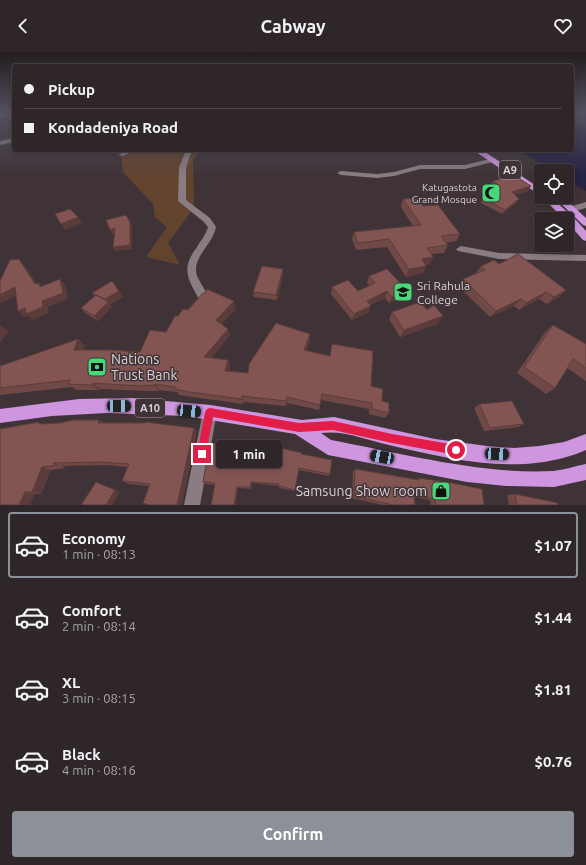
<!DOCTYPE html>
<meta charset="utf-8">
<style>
:root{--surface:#2f262a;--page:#3b3236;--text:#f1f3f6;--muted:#a7a5a8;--line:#4a4347;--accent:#8c9099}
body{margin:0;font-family:Ubuntu,sans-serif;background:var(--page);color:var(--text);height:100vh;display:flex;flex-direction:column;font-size:15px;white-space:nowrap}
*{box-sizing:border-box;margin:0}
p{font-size:13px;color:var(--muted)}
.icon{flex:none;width:22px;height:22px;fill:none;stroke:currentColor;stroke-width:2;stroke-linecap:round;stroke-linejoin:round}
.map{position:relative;height:453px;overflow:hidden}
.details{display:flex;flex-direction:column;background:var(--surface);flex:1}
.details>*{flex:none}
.hud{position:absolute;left:12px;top:12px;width:562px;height:88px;border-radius:4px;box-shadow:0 2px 6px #0003,0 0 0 1px var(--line);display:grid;align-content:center;height:88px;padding:0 12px;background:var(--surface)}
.buttons{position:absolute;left:534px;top:112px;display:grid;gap:8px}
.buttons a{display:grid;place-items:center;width:40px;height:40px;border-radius:4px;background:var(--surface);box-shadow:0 2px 6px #0003,0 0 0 1px var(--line);font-size:20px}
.end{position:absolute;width:18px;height:18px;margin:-9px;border:5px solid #e11d48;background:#fff;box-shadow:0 0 0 2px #fff}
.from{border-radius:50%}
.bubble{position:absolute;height:28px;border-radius:4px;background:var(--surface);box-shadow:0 2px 6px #0003,0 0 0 1px var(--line);font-size:13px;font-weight:600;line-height:28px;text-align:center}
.car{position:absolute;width:12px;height:24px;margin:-12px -6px;border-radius:5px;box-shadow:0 0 3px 1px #0007;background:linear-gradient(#222 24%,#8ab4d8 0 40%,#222 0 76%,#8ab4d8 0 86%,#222 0)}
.hud b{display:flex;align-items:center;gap:14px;height:38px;font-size:15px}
.hud b+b{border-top:1px solid var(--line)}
.hud i{width:10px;height:10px;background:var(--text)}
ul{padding:7px 0 0;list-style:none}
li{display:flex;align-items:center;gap:12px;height:66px;margin:0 8px 6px;padding:0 4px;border:2px solid transparent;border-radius:4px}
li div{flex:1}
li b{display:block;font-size:15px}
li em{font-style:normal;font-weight:600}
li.current{border-color:var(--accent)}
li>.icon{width:36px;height:36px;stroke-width:1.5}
.primary-button{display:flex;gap:8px;margin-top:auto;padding:8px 12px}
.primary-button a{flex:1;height:46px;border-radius:4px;background:var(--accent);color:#fff;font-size:16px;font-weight:600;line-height:46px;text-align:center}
header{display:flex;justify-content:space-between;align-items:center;height:52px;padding:0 12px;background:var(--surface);font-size:18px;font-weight:600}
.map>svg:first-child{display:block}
.green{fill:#62432e}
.water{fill:#252244}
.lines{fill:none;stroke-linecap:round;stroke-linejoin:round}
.minor{fill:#897c82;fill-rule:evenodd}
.tertiary{fill:#897c82;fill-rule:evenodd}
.trunk{fill:#ce96de;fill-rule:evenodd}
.wall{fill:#704947}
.shaded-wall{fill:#5b3c3a}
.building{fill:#825553;stroke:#5b3c3a}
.route{fill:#e11d48}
.labels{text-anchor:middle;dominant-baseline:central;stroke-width:3;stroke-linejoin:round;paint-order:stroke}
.far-poi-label{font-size:10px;fill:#d9d2d5;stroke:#3f3338;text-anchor:end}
.shield{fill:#3f3338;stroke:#aba2a6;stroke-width:1}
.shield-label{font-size:11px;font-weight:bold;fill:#d9d2d5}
.poi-label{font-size:12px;fill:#d9d2d5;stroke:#3f3338;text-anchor:start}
.near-poi-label{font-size:14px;fill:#d9d2d5;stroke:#3f3338;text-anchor:start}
</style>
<header><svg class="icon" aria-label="back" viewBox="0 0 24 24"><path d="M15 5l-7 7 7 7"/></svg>Cabway<svg class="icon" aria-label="heart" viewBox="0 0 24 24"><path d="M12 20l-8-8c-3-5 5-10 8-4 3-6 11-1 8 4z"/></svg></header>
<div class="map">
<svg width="586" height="453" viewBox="0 0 586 453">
<rect width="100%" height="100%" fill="#3f3338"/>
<path class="green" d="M132 98H201L193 108 194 156 168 191 180 213 146 205 167 175 155 165 153 152 123 120 121 103Z"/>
<path class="water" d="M572 66 586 76V139L567 128V119H552L518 98H572Z"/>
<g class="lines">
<g class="minor">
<path d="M14 60V64L0 66V62Z"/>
<path d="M14 86V90L0 93V89Z"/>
<path d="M127 98H135L123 104 118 103Z"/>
<path d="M186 98H192L186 116V148L210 166 216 175C213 193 191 205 197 224 200 231 205 237 208 244L207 247 203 248 199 247C187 226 181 216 197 195 201 188 206 183 208 175L204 170 178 149 179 116Z"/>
<path d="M494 106 496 107V109L465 117H420L394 124 377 126 341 123 337 121 341 119 377 122 394 120 420 113H465Z"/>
<path d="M586 150V156L572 160 568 157 569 155Z"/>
<path d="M461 194 499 201 586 203V209L499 207 458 199 456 197Z"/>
</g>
<path class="tertiary" d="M210 353 215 355 217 360 200 453H184L203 360 205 355Z"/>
<g class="trunk">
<path d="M473 98H482L541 137V144Z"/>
<path d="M542 145H551L576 168 586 179V189L583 188 567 170V167H564Z"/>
<path d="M554 145H563L586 166V174L583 173Z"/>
<path d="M132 346 211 353 302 368 334 365 435 387 487 394 514 396 539 394 564 390 586 382V398C579 401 571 404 563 406 507 421 445 406 389 393 367 388 344 378 321 381L331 388C400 401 483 423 553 419 564 418 575 414 586 412V428L554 435 506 434 467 430 328 403 295 382 185 364 106 361 52 364 0 371V357L79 347Z"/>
</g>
</g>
<g class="wall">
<path d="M493 129 528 139 515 143 519 147 516 151 502 162 481 151 483 146 496 138 490 133Z"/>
<path d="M403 147 423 154 460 182 456 189 446 191 448 193 444 201 431 202 433 205 430 212 426 213V214L423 221 406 225 387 195 356 198 352 187 354 180 413 174 401 155Z"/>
<path d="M499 212 566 238 559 245 547 252 539 247 519 258 514 254 490 265 458 234 463 227 476 221 481 214Z"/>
<path d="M283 222 277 248 254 245 253 240Z"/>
<path d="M369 224 404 244 389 251 385 246 370 253 369 260 352 268 331 242 332 235 358 239 370 234 367 231Z"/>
<path d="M119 239 123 245 110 252 112 255 98 269 85 261 81 256 95 245 92 241Z"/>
<path d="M236 257 221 272 228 277 230 283 211 306 228 308 230 315 229 319 248 321 310 289 306 298 330 304 332 292 371 334 382 349 389 361 385 366 369 362V357L321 348 319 358 287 351 286 354 244 350V352L192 345 179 343 177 340 159 338V339H145L100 337 99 338H76L72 335 0 343V314L85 294 83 298 140 300 166 280 178 264 188 258Z"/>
<path d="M392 260 438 272 400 285 389 267Z"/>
<path d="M553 273 586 292V329L567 316 555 336 546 342 517 321 546 279Z"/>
<path d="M479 352 524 372 518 375 484 379 474 356Z"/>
<path d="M99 368 104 371 194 376 197 380 149 434 129 432 122 429 128 415 108 413 61 414 66 416 51 418 41 442H35L0 453 42 372Z"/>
<path d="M282 396 301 402 330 422 329 424 299 418 295 439 279 436V434L252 431 251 437 238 436 215 433 205 432 203 430Z"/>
<path d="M355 417 416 427 419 426 484 453H431L430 448 414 445 415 453H383L352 446 353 419Z"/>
<path d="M515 442 558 453H509L507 443Z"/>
</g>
<g class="shaded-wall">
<path d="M531 134 528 139 509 145 512 140Z"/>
<path d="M519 147 516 151 502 162 505 158Z"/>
<path d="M78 165 82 171 65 178 61 172Z"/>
<path d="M130 170 132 174V197L115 199 113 195Z"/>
<path d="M115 176 117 181 112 182 110 178Z"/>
<path d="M433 205 430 212 418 214 422 207Z"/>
<path d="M19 207 25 214 41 238 35 232Z"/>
<path d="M426 214 423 221 406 225 409 217Z"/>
<path d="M283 217V222L277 248 276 243Z"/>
<path d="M60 227 65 233 68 247 48 255 49 261 32 268 28 264 24 265 18 259Z"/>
<path d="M15 235 21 241 2 251 0 250V243Z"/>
<path d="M407 238 404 244 389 251 392 245Z"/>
<path d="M566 238 559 245 547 252 554 245Z"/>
<path d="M119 239 123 245 110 252 112 255 98 269 94 264 108 251 105 247Z"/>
<path d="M387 239 385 246 365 255 367 249Z"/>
<path d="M546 240 539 247 519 258 526 251Z"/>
<path d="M521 247 514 254 490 265 496 259Z"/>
<path d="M234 249 236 257 218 275 216 268Z"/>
<path d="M371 254 369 260 352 268 354 262Z"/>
<path d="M443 264 438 272 400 285 404 278Z"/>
<path d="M0 273 9 279 0 291Z"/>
<path d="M228 277 230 283 207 312 204 305Z"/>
<path d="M310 282V289L304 305V298Z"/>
<path d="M78 287 85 294 81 304 74 298Z"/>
<path d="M228 308 230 315 227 325 225 319Z"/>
<path d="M93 331 100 337 99 338 92 333Z"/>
<path d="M155 332 159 338V339L154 333Z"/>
<path d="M242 344 244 350V352L242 347Z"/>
<path d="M287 345V351L286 354V349Z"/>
<path d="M99 368 106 372 98 371Z"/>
<path d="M194 376 197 380 182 453H177Z"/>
<path d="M42 415 51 418 41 442 32 440Z"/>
<path d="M96 430 120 440 112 453H106Z"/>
<path d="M251 430 252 431 251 437 250 435Z"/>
<path d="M237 435 238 436 236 453H234Z"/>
<path d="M25 440 35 442 30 453H19Z"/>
</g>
<g class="building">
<path d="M514 123 531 134 512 140 519 147 505 158 483 146 500 134 493 129Z"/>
<path d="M417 146 423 154 438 153 460 182 441 184 448 193 427 196 433 205 422 207 426 214 409 217 389 187 358 191 354 180 421 173 403 147Z"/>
<path d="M70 157 78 165 61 172 55 162Z"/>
<path d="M126 163 130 170V193L113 195 115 176 110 178 106 168Z"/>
<path d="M518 202 566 238 554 245 546 240 526 251 521 247 496 259 463 227 485 218 481 214 494 208 499 212Z"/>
<path d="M19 207 35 232 39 231 40 235 60 227 63 241 42 249 43 255 26 262 25 256 18 259 15 235 0 243V228L1 227 10 208Z"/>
<path d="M262 214 283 217 276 243 253 240Z"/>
<path d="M387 217 407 238 392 245 387 239 367 249 371 254 354 262 332 235 348 228 358 239 375 231 369 224Z"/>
<path d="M112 229 119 239 105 247 92 241Z"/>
<path d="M207 237 234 249 216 268 228 277 204 305 228 308 225 319 248 321 249 312 276 271 310 282 304 298 330 304 332 292 373 299 371 334 383 337 382 349 389 351V361L372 357V351L322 342 320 353 287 345 286 349 242 344V347L189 340 175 337 176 335 155 332 154 333 140 334 93 331 92 333 68 332 70 328 0 336V314L78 287 74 298H110L140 300 150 278 166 280 175 264H178L183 257 188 258 202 242 206 240Z"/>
<path d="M96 243 108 250 94 264 81 256Z"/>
<path d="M420 250 427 258 434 253 443 264 404 278 392 260Z"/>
<path d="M553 273 586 292V316L573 307 555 336 524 315Z"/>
<path d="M512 349 524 372 490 376 479 352Z"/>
<path d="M73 368H99L98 371H145V370L194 376 177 453H149L143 451 150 432 122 429 129 412 101 410 53 411 57 413 42 415 32 440H25L19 453H0V377L39 370V372L60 371Z"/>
<path d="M210 391 263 395 264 392 281 393V396L302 401 301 402 332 408 330 422 299 416 295 438 279 434V432L251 430 250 435H237L234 453H211L215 431 203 430Z"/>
<path d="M355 417 419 428V426L447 430 482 437 484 453H436L435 447 414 443 415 453H393L354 444Z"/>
<path d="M96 430 115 438 106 453H81Z"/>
<path d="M515 442 558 451V453H517Z"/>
</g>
<linearGradient id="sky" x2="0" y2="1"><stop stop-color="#231c1f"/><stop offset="0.48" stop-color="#52505e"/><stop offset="1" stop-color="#52505e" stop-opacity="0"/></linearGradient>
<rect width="586" height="124" fill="url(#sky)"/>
<path class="route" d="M210 356 299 371 333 369 392 382 456 393 459 395 461 398 459 401 456 403 392 391 333 378 299 380 213 365 206 402 205 405 202 407 198 405 197 402 205 360 207 357Z"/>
<defs>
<g id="mosque-square" transform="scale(1)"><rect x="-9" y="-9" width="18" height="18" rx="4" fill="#48d779" stroke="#3f3338"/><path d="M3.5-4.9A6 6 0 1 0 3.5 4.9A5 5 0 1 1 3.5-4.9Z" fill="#111"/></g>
<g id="school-square" transform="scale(1)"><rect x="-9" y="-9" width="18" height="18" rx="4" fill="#48d779" stroke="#3f3338"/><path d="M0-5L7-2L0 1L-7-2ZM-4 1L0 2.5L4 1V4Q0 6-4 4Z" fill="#111"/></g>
<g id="bank-square" transform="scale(1)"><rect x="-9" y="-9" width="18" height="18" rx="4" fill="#48d779" stroke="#3f3338"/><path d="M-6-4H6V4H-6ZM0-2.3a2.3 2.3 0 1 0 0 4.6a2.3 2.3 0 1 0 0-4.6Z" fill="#111"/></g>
<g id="shop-square" transform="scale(1)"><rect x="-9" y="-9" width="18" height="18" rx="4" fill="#48d779" stroke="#3f3338"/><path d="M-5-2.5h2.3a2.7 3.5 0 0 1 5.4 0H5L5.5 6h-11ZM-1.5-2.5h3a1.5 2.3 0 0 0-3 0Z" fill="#111"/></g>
</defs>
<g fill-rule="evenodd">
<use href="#mosque-square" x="491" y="141"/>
<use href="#school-square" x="403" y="240"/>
<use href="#bank-square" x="97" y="315"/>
<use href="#shop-square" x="441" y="439"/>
</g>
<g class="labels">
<g class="far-poi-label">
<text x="477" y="135">Katugastota<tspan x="477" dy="12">Grand Mosque</tspan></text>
</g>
<g class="shield">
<rect x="499" y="109" width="22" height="18" rx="3"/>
<rect x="135" y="347" width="30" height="18" rx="3"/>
</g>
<g class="shield-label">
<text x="510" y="118">A9</text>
<text x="150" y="356">A10</text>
</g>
<g class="poi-label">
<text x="417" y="233">Sri Rahula<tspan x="417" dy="14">College</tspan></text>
</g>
<g class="near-poi-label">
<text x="111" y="307">Nations<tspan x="111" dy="16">Trust Bank</tspan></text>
<text x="427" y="439" text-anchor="end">Samsung Show room</text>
</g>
</g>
</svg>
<div class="buttons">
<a><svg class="icon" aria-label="locate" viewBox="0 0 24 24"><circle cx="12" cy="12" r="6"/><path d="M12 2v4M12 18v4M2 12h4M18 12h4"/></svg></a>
<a><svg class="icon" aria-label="layers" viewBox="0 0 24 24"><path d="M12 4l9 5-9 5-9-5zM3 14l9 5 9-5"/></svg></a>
</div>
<i class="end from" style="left:456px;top:398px"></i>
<i class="end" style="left:202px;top:402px"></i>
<div class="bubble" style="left:216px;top:388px;width:66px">1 min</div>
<i class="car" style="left:119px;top:354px;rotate:91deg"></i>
<i class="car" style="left:189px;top:359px;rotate:95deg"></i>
<i class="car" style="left:497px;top:402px;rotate:93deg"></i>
<i class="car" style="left:382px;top:405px;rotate:281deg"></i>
<div class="hud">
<b><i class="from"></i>Pickup</b>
<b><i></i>Kondadeniya Road</b>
</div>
</div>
<section class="details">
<ul>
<li class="current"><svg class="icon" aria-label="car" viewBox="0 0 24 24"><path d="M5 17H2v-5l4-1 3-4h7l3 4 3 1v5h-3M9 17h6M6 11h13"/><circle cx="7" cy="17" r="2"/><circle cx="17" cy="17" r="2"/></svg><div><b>Economy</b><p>1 min · 08:13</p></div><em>$1.07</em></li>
<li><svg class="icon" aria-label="car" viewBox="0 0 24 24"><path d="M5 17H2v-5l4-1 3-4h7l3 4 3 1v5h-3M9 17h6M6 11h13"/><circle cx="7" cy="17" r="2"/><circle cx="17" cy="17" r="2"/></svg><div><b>Comfort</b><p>2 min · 08:14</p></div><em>$1.44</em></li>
<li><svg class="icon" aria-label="car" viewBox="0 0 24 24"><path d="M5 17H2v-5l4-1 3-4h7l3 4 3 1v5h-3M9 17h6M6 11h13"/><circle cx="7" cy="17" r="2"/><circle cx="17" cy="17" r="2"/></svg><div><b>XL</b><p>3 min · 08:15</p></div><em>$1.81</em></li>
<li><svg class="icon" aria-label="car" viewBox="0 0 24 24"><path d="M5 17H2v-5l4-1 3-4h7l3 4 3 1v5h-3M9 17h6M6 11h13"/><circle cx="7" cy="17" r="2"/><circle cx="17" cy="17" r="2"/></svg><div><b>Black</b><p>4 min · 08:16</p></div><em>$0.76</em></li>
</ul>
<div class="primary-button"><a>Confirm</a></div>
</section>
